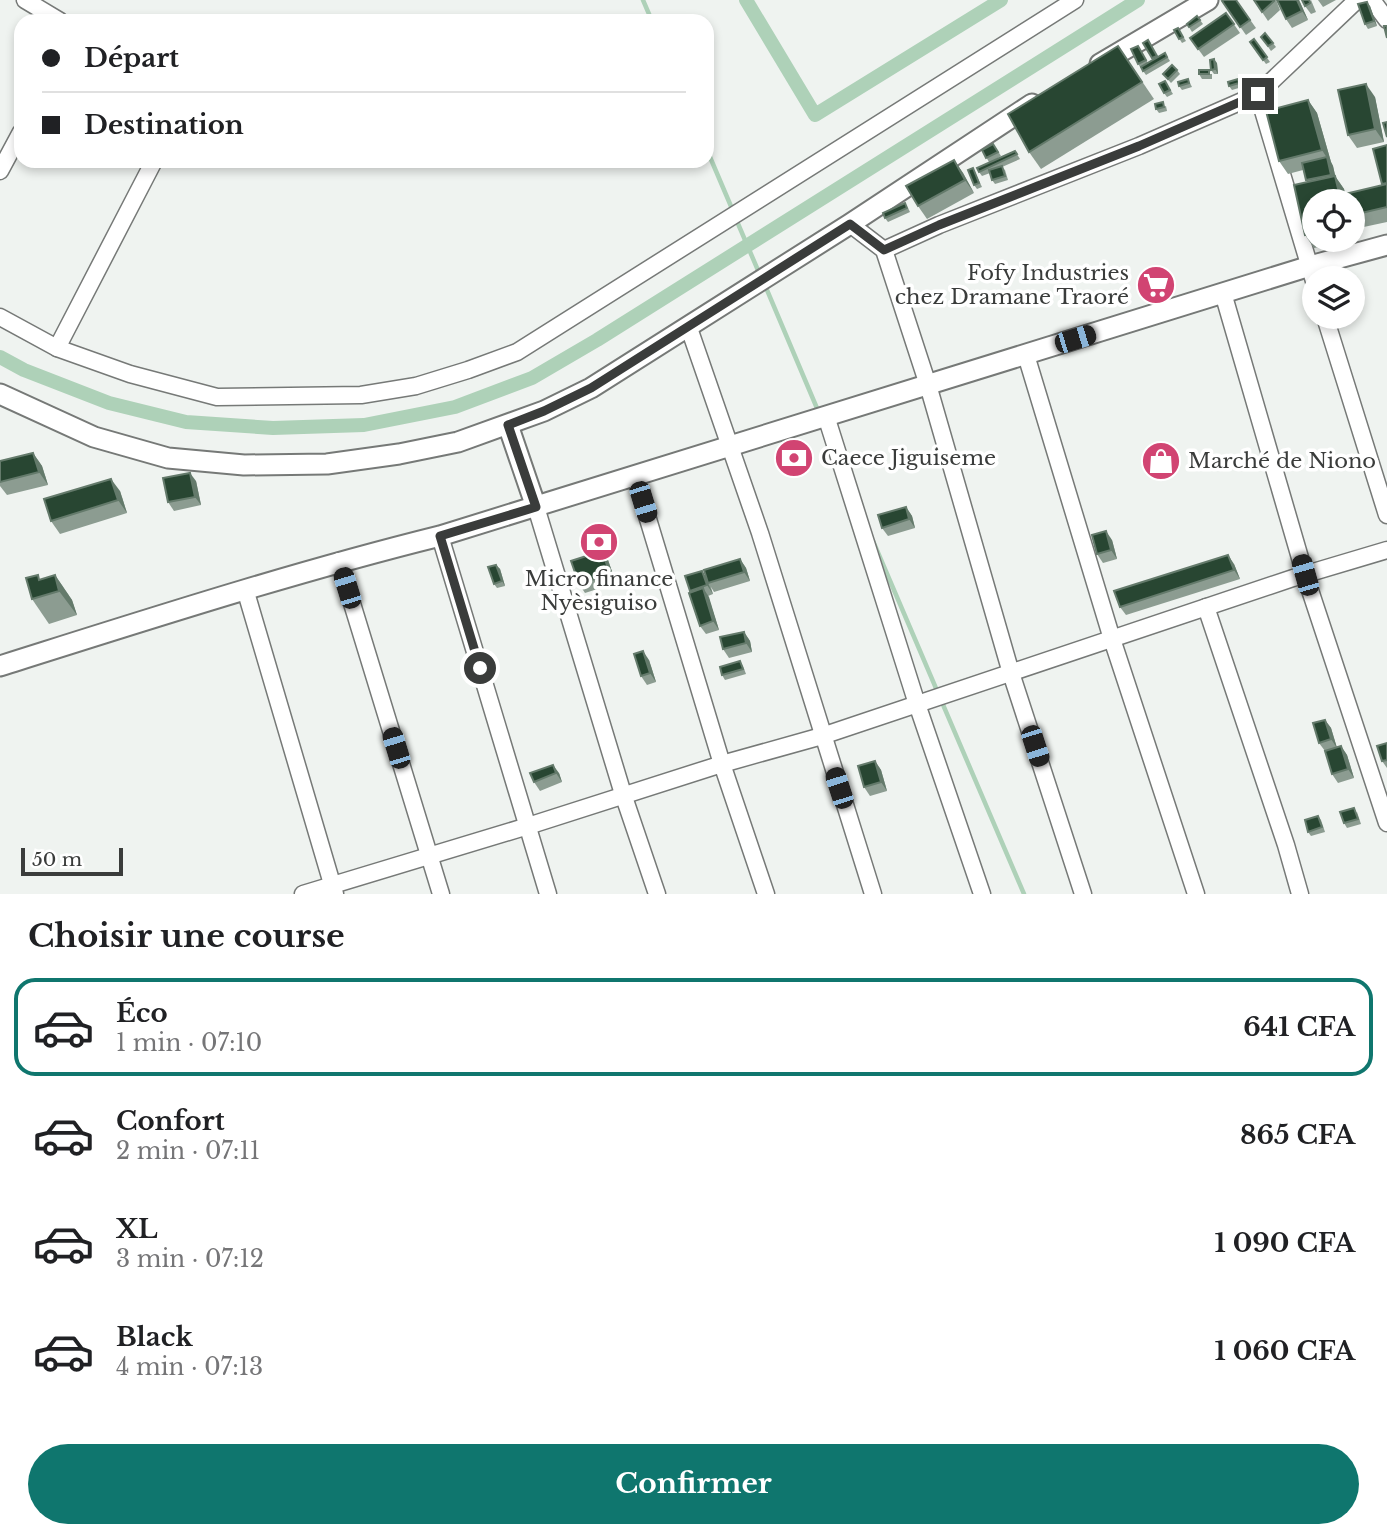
<!DOCTYPE html>
<html lang="fr">
<meta charset="utf-8">
<style>
:root{--surface:#fff;--page:#f6f6f6;--text:#202124;--muted:#757577;--line:#e0e0e0;--accent:#0f766e}
body{margin:0;font-family:"Libre Baskerville",serif;background:var(--page);color:var(--text);height:100vh;display:flex;flex-direction:column;font-size:26px;white-space:nowrap}
*{box-sizing:border-box;margin:0}
p{font-size:23px;color:var(--muted)}
.icon{flex:none;width:38px;height:38px;fill:none;stroke:currentColor;stroke-width:2;stroke-linecap:round;stroke-linejoin:round}
.map{position:relative;height:894px;overflow:hidden}
.sheet{display:flex;flex-direction:column;background:var(--surface);flex:1}
.sheet>*{flex:none}
.guide{position:absolute;left:14px;top:14px;width:700px;height:154px;border-radius:21px;box-shadow:0 4px 10px #0003;display:grid;align-content:center;height:154px;padding:0 28px;background:var(--surface)}
.fabs{position:absolute;left:1302px;top:189px;display:grid;gap:14px}
.fabs a{display:grid;place-items:center;width:63px;height:63px;border-radius:50%;background:var(--surface);box-shadow:0 4px 10px #0003;font-size:35px}
.scale{position:absolute;left:21px;bottom:18px;width:102px;box-sizing:border-box;padding-left:7px;border:4px solid #3a3c3b;border-top:0;font-size:19px;line-height:24px;white-space:nowrap;color:#3a3c3b;-webkit-text-stroke:5px #fff;paint-order:stroke}
.end{position:absolute;width:32px;height:32px;margin:-16px;border:9px solid #3a3c3b;background:#fff;box-shadow:0 0 0 4px #fff}
.from{border-radius:50%}
.car{position:absolute;width:21px;height:42px;margin:-21px -10px;border-radius:9px;box-shadow:0 0 5px 2px #0007;background:linear-gradient(#222 24%,#8ab4d8 0 40%,#222 0 76%,#8ab4d8 0 86%,#222 0)}
.guide b{display:flex;align-items:center;gap:24px;height:66px;font-size:26px}
.guide b+b{border-top:2px solid var(--line)}
.guide i{width:18px;height:18px;background:var(--text)}
ul{padding:0;list-style:none}
li{display:flex;align-items:center;gap:21px;height:98px;margin:0 14px 10px;padding:0 14px;border:4px solid transparent;border-radius:21px}
li div{flex:1}
li b{display:block;font-size:26px}
li em{font-style:normal;font-weight:800}
li.current{border-color:var(--accent)}
li>.icon{width:63px;height:63px;stroke-width:1.5}
h2{padding:0 28px;font-size:32px;line-height:84px}
.button{display:flex;gap:14px;margin-top:auto;padding:14px 28px}
.button a{flex:1;height:80px;border-radius:42px;background:var(--accent);color:#fff;font-size:28px;font-weight:800;line-height:80px;text-align:center}
.map>svg:first-child{display:block}
.lines{fill:none;stroke-linecap:round;stroke-linejoin:round}
.stream{stroke:#aed1b8;stroke-width:4.5}
.canal{stroke:#aed1b8;stroke-width:14}
.minor-casing{stroke:#767977;stroke-width:19}
.tertiary-casing{stroke:#767977;stroke-width:23}
.minor{stroke:#fff;stroke-width:16}
.tertiary{stroke:#fff;stroke-width:19}
.wall{fill:#8c9c91}
.shaded-wall{fill:#647a6b}
.building{fill:#284632;stroke:#647a6b;stroke-width:2}
.route{stroke:#3a3c3b;stroke-width:9}
.labels{text-anchor:middle;dominant-baseline:central;stroke-width:7;stroke-linejoin:round;paint-order:stroke}
.poi-label{font-size:21px;fill:#3a3c3b;stroke:#fff;text-anchor:start}
</style>
<div class="map">
<svg width="1387" height="894" viewBox="0 0 1387 894">
<rect width="100%" height="100%" fill="#eff3f0"/>
<g class="lines">
<g class="stream">
<path d="M643 0 652 21"/>
<path d="M707 150 733 211"/>
<path d="M736 219 760 275"/>
<path d="M764 283 819 413"/>
<path d="M873 541 1024 894"/>
</g>
<g class="canal">
<path d="M746 0 815 115 1001 0"/>
<path d="M0 357 24 370 109 403 186 422 273 428 364 425 455 407 532 378 597 340 1138 0"/>
</g>
<g class="minor-casing">
<g id="minor">
<path d="M25 0 60 21"/>
<path d="M1372 0 1387 20"/>
<path d="M1258 94 1314 281"/>
<path d="M0 171 21 132"/>
<path d="M850 224 884 250 928 385 1011 673 1083 894"/>
<path d="M884 250 939 225 1139 146 1258 94 1357 0"/>
<path d="M1223 293 1305 575 1387 823"/>
<path d="M0 317 57 348 130 374 217 397 361 395 416 386 468 370 517 352 1075 0"/>
<path d="M1325 317 1387 515"/>
<path d="M689 328 760 533 873 894"/>
<path d="M57 348 154 161"/>
<path d="M1026 355 1112 639 1196 894"/>
<path d="M826 416 917 704 982 894"/>
<path d="M635 476 722 764 766 894"/>
<path d="M536 507 623 794 657 894"/>
<path d="M440 536 548 894"/>
<path d="M339 561 441 894"/>
<path d="M245 589 335 894"/>
<path d="M1206 607 1286 845 1300 894"/>
<path d="M303 894 528 826 722 764 822 736 1293 578 1387 550"/>
</g>
</g>
<g class="tertiary-casing">
<g id="tertiary">
<path d="M1100 64 1208 0"/>
<path d="M0 394 94 437 168 458 244 465 327 464 399 454 458 442 544 411 591 388 850 224 1032 104"/>
<path d="M508 425 536 507"/>
<path d="M0 666C146 620 291 573 440 536L1310 266 1387 245"/>
</g>
</g>
<use href="#minor" class="minor"/>
<use href="#tertiary" class="tertiary"/>
</g>
<g class="wall">
<path d="M1236 0 1256 28 1246 35 1222 1Z"/>
<path d="M1254 0H1276L1280 10 1268 21Z"/>
<path d="M1299 0 1308 20 1292 28 1286 19Z"/>
<path d="M1311 0 1316 12 1311 14 1305 6Z"/>
<path d="M1318 0H1336L1323 7Z"/>
<path d="M1370 6 1377 26 1368 29 1365 24Z"/>
<path d="M1226 13 1240 33 1204 57 1190 38Z"/>
<path d="M1197 16 1203 24 1192 32 1187 24Z"/>
<path d="M1178 28 1186 41 1182 43 1174 30Z"/>
<path d="M1265 33 1276 47 1271 51 1261 37Z"/>
<path d="M1254 39 1270 62 1266 64 1250 42Z"/>
<path d="M1143 43 1158 57 1165 53 1170 61 1146 75 1138 64V46L1148 63 1153 60Z"/>
<path d="M1118 46 1154 99 1041 169 1029 152Z"/>
<path d="M1217 63 1218 74H1214L1211 70Z"/>
<path d="M1177 70 1180 74 1171 83 1163 74Z"/>
<path d="M1199 74H1212V79H1202Z"/>
<path d="M1188 79 1192 87 1182 90 1179 86Z"/>
<path d="M1238 79 1242 87 1232 90 1229 86Z"/>
<path d="M1165 81 1173 94 1167 97 1164 93Z"/>
<path d="M1375 97 1384 142 1357 148 1348 135Z"/>
<path d="M1308 100 1317 113 1331 162 1333 166 1335 176 1344 189 1345 194 1382 185 1387 145V222L1359 228 1353 219V201H1314V240H1352L1314 248 1305 235 1307 182 1303 170 1288 174 1279 161Z"/>
<path d="M1166 106 1167 111 1159 113 1156 109Z"/>
<path d="M996 148 1001 156 993 161 1015 151 1020 159 1002 167 1005 170 1008 180 995 184 992 180 990 173 982 176 979 172 989 162 982 150Z"/>
<path d="M954 160 963 173 974 193 927 219 918 206Z"/>
<path d="M973 168 982 187 977 189 974 185Z"/>
<path d="M908 208 910 212 888 222 885 218Z"/>
<path d="M33 453 42 466 48 485 7 495 0 486V461Z"/>
<path d="M196 481 201 505 174 511 168 502Z"/>
<path d="M120 491 127 513 60 534 51 521Z"/>
<path d="M906 507 912 516 915 528 888 536 882 528Z"/>
<path d="M1112 540 1117 559 1103 563 1097 554Z"/>
<path d="M602 551 608 560 616 583 585 593 579 584Z"/>
<path d="M740 559 746 568 750 581 714 592 711 587 713 594 708 596 719 630 706 634 700 626 690 591 706 576Z"/>
<path d="M1234 564 1240 579 1126 615 1120 607Z"/>
<path d="M496 565 500 569 505 586 497 588 494 584Z"/>
<path d="M55 575 72 600 77 615 49 624 32 599 41 580Z"/>
<path d="M744 632 750 641 752 652 729 658 723 649Z"/>
<path d="M649 660 656 682 647 685 641 676Z"/>
<path d="M740 661 743 666 746 674 725 680 722 675Z"/>
<path d="M1325 720 1331 728 1337 748 1341 746 1347 755 1354 778 1338 783 1332 774 1325 751 1319 743Z"/>
<path d="M1387 743V768L1382 761Z"/>
<path d="M875 761 881 770 887 791 870 796 864 787Z"/>
<path d="M530 773H559L562 782 540 791 534 782Z"/>
<path d="M1357 812 1361 824 1347 828 1344 823Z"/>
<path d="M1318 816 1321 820 1325 832 1311 836 1308 832Z"/>
</g>
<g class="shaded-wall">
<path d="M1297 0H1299L1308 20 1302 11Z"/>
<path d="M1367 2 1370 6 1377 26 1374 21Z"/>
<path d="M1214 59 1217 63 1218 74 1215 69Z"/>
<path d="M1366 84 1375 97 1384 142 1375 129Z"/>
<path d="M1308 100 1317 113 1331 162 1333 166 1337 183 1331 175 1327 158 1322 150Z"/>
<path d="M954 160 963 173 974 193 965 180Z"/>
<path d="M1335 176 1344 189 1347 201H1341Z"/>
<path d="M33 453 42 466 48 485 39 472Z"/>
<path d="M190 473 196 481 201 505 195 497Z"/>
<path d="M111 479 120 491 127 513 118 500Z"/>
<path d="M906 507 912 516 915 528 909 519Z"/>
<path d="M1106 531 1112 540 1117 559 1111 550Z"/>
<path d="M602 551 608 560 616 583 610 574Z"/>
<path d="M1228 555 1234 564 1240 579 1234 570Z"/>
<path d="M740 559 746 568 750 581 744 572Z"/>
<path d="M496 565 500 569 505 586 502 581Z"/>
<path d="M702 571 708 580V583L713 594 707 585Z"/>
<path d="M55 575 72 600 77 615 59 591Z"/>
<path d="M703 588 709 597 719 630 713 621Z"/>
<path d="M744 632 750 641 752 652 746 643Z"/>
<path d="M643 651 649 660 656 682 650 673Z"/>
<path d="M1325 720 1331 728 1337 748 1331 739Z"/>
<path d="M1341 746 1347 755 1354 778 1348 769Z"/>
<path d="M875 761 881 770 887 791 881 782Z"/>
<path d="M553 765 559 773 562 782 556 773Z"/>
</g>
<g class="building">
<path d="M1224 0H1236L1250 20 1240 27 1222 1Z"/>
<path d="M1254 0H1274V1L1262 12Z"/>
<path d="M1277 0H1297L1302 11 1286 19Z"/>
<path d="M1302 0H1309L1310 3 1305 6Z"/>
<path d="M1367 2 1374 21 1365 24 1358 4Z"/>
<path d="M1226 13 1234 24 1198 49 1190 38Z"/>
<path d="M1197 16 1200 20 1189 27 1187 24Z"/>
<path d="M1384 26H1387V38Z"/>
<path d="M1178 28 1183 37 1179 39 1174 30Z"/>
<path d="M1265 33 1273 43 1268 46 1261 37Z"/>
<path d="M1254 39 1267 57 1263 60 1250 42Z"/>
<path d="M1148 40 1157 56 1152 58 1143 43Z"/>
<path d="M1118 46 1142 82 1029 152 1008 114Z"/>
<path d="M1138 46 1146 60 1138 64 1131 49Z"/>
<path d="M1165 53 1167 57 1143 71 1141 67Z"/>
<path d="M1214 59 1215 69 1211 70 1210 60Z"/>
<path d="M1172 65 1177 70 1168 79 1163 74Z"/>
<rect x="1199" y="70" width="10" height="4"/>
<path d="M1188 79 1189 83 1179 86 1178 82Z"/>
<path d="M1238 79 1239 83 1229 86 1228 82Z"/>
<path d="M1165 81 1170 90 1164 93 1159 84Z"/>
<path d="M1366 84 1375 129 1348 135 1338 90Z"/>
<path d="M1308 100 1322 150 1279 161 1266 111Z"/>
<path d="M1163 102 1164 107 1156 109 1155 104Z"/>
<path d="M1387 122V137L1383 123Z"/>
<path d="M993 144 998 152 986 158 982 150Z"/>
<path d="M1387 145V183L1382 184 1373 149Z"/>
<path d="M1015 151 1017 154 979 172 977 168Z"/>
<path d="M1327 157 1331 175 1306 180 1302 163Z"/>
<path d="M954 160 965 180 918 206 906 186Z"/>
<path d="M1002 166 1005 176 992 180 989 170Z"/>
<path d="M973 168 979 183 974 185 968 170Z"/>
<path d="M1335 176 1341 201H1314V233L1305 235 1294 185Z"/>
<path d="M1387 184V207L1353 215V201H1347L1345 194Z"/>
<path d="M905 203 907 208 885 218 883 213Z"/>
<path d="M33 453 39 472 0 482V461Z"/>
<path d="M190 473 195 497 168 502 163 478Z"/>
<path d="M111 479 118 500 51 521 44 499Z"/>
<path d="M906 507 909 519 882 528 878 515Z"/>
<path d="M1106 531 1111 550 1097 554 1092 535Z"/>
<path d="M602 551 610 574 579 584 571 561Z"/>
<path d="M1228 555 1234 570 1120 607 1114 591Z"/>
<path d="M740 559 744 572 708 583 704 570Z"/>
<path d="M496 565 502 581 494 584 488 567Z"/>
<path d="M702 571 707 585 690 591 685 576Z"/>
<path d="M38 575 39 580 55 575 59 591 32 599 26 578Z"/>
<path d="M703 588 713 621 700 626 689 593Z"/>
<path d="M744 632 746 643 723 649 720 637Z"/>
<path d="M643 651 650 673 641 676 634 654Z"/>
<path d="M740 661 743 669 722 675 720 667Z"/>
<path d="M1325 720 1331 739 1319 743 1313 723Z"/>
<path d="M1387 743V760L1382 761 1377 746Z"/>
<path d="M1341 746 1348 769 1332 774 1325 751Z"/>
<path d="M875 761 881 782 864 787 858 766Z"/>
<path d="M553 765 556 773 534 782 530 773Z"/>
<path d="M1354 808 1358 819 1344 823 1340 812Z"/>
<path d="M1318 816 1322 827 1308 832 1305 820Z"/>
</g>
<g class="lines">
<path class="route" d="M480 668 440 536 536 507 508 425 544 411 591 388 850 224 884 250 939 225 1139 146 1258 94"/>
</g>
<defs>
<g id="supermarket-disc" transform="scale(2.0125)"><circle r="9.5" fill="#d14472" stroke="#fff"/><path d="M-6-5.5h2.5l.6 2H6L4.5 2H-2.5L-4.4-4H-6ZM-1.5 3.2a1.3 1.3 0 1 0 .1 0ZM3 3.2a1.3 1.3 0 1 0 .1 0Z" fill="#fff"/></g>
<g id="bank-disc" transform="scale(2.0125)"><circle r="9.5" fill="#d14472" stroke="#fff"/><path d="M-6-4H6V4H-6ZM0-2.3a2.3 2.3 0 1 0 0 4.6a2.3 2.3 0 1 0 0-4.6Z" fill="#fff"/></g>
<g id="shop-disc" transform="scale(2.0125)"><circle r="9.5" fill="#d14472" stroke="#fff"/><path d="M-5-2.5h2.3a2.7 3.5 0 0 1 5.4 0H5L5.5 6h-11ZM-1.5-2.5h3a1.5 2.3 0 0 0-3 0Z" fill="#fff"/></g>
</defs>
<g fill-rule="evenodd">
<use href="#supermarket-disc" x="1156" y="285"/>
<use href="#bank-disc" x="794" y="458"/>
<use href="#shop-disc" x="1161" y="461"/>
<use href="#bank-disc" x="599" y="542"/>
</g>
<g class="labels">
<g class="poi-label">
<text x="1129" y="273" text-anchor="end">Fofy Industries<tspan x="1129" dy="24">chez Dramane Traoré</tspan></text>
<text x="821" y="458">Caece Jiguiseme</text>
<text x="1188" y="461">Marché de Niono</text>
<text x="599" y="579" text-anchor="middle">Micro finance<tspan x="599" dy="24">Nyèsiguiso</tspan></text>
</g>
</g>
</svg>
<div class="fabs">
<a><svg class="icon" aria-label="locate" viewBox="0 0 24 24"><circle cx="12" cy="12" r="6"/><path d="M12 2v4M12 18v4M2 12h4M18 12h4"/></svg></a>
<a><svg class="icon" aria-label="layers" viewBox="0 0 24 24"><path d="M12 4l9 5-9 5-9-5zM3 14l9 5 9-5"/></svg></a>
</div>
<div class="scale">50 m</div>
<i class="end from" style="left:480px;top:668px"></i>
<i class="end" style="left:1258px;top:94px"></i>
<i class="car" style="left:1075px;top:339px;rotate:73deg"></i>
<i class="car" style="left:643px;top:502px;rotate:163deg"></i>
<i class="car" style="left:1305px;top:575px;rotate:344deg"></i>
<i class="car" style="left:347px;top:588px;rotate:343deg"></i>
<i class="car" style="left:1035px;top:746px;rotate:162deg"></i>
<i class="car" style="left:396px;top:748px;rotate:343deg"></i>
<i class="car" style="left:839px;top:788px;rotate:342deg"></i>
<div class="guide">
<b><i class="from"></i>Départ</b>
<b><i></i>Destination</b>
</div>
</div>
<section class="sheet">
<h2>Choisir une course</h2>
<ul>
<li class="current"><svg class="icon" aria-label="car" viewBox="0 0 24 24"><path d="M5 17H2v-5l4-1 3-4h7l3 4 3 1v5h-3M9 17h6M6 11h13"/><circle cx="7" cy="17" r="2"/><circle cx="17" cy="17" r="2"/></svg><div><b>Éco</b><p>1 min · 07:10</p></div><em>641 CFA</em></li>
<li><svg class="icon" aria-label="car" viewBox="0 0 24 24"><path d="M5 17H2v-5l4-1 3-4h7l3 4 3 1v5h-3M9 17h6M6 11h13"/><circle cx="7" cy="17" r="2"/><circle cx="17" cy="17" r="2"/></svg><div><b>Confort</b><p>2 min · 07:11</p></div><em>865 CFA</em></li>
<li><svg class="icon" aria-label="car" viewBox="0 0 24 24"><path d="M5 17H2v-5l4-1 3-4h7l3 4 3 1v5h-3M9 17h6M6 11h13"/><circle cx="7" cy="17" r="2"/><circle cx="17" cy="17" r="2"/></svg><div><b>XL</b><p>3 min · 07:12</p></div><em>1 090 CFA</em></li>
<li><svg class="icon" aria-label="car" viewBox="0 0 24 24"><path d="M5 17H2v-5l4-1 3-4h7l3 4 3 1v5h-3M9 17h6M6 11h13"/><circle cx="7" cy="17" r="2"/><circle cx="17" cy="17" r="2"/></svg><div><b>Black</b><p>4 min · 07:13</p></div><em>1 060 CFA</em></li>
</ul>
<div class="button"><a>Confirmer</a></div>
</section>
